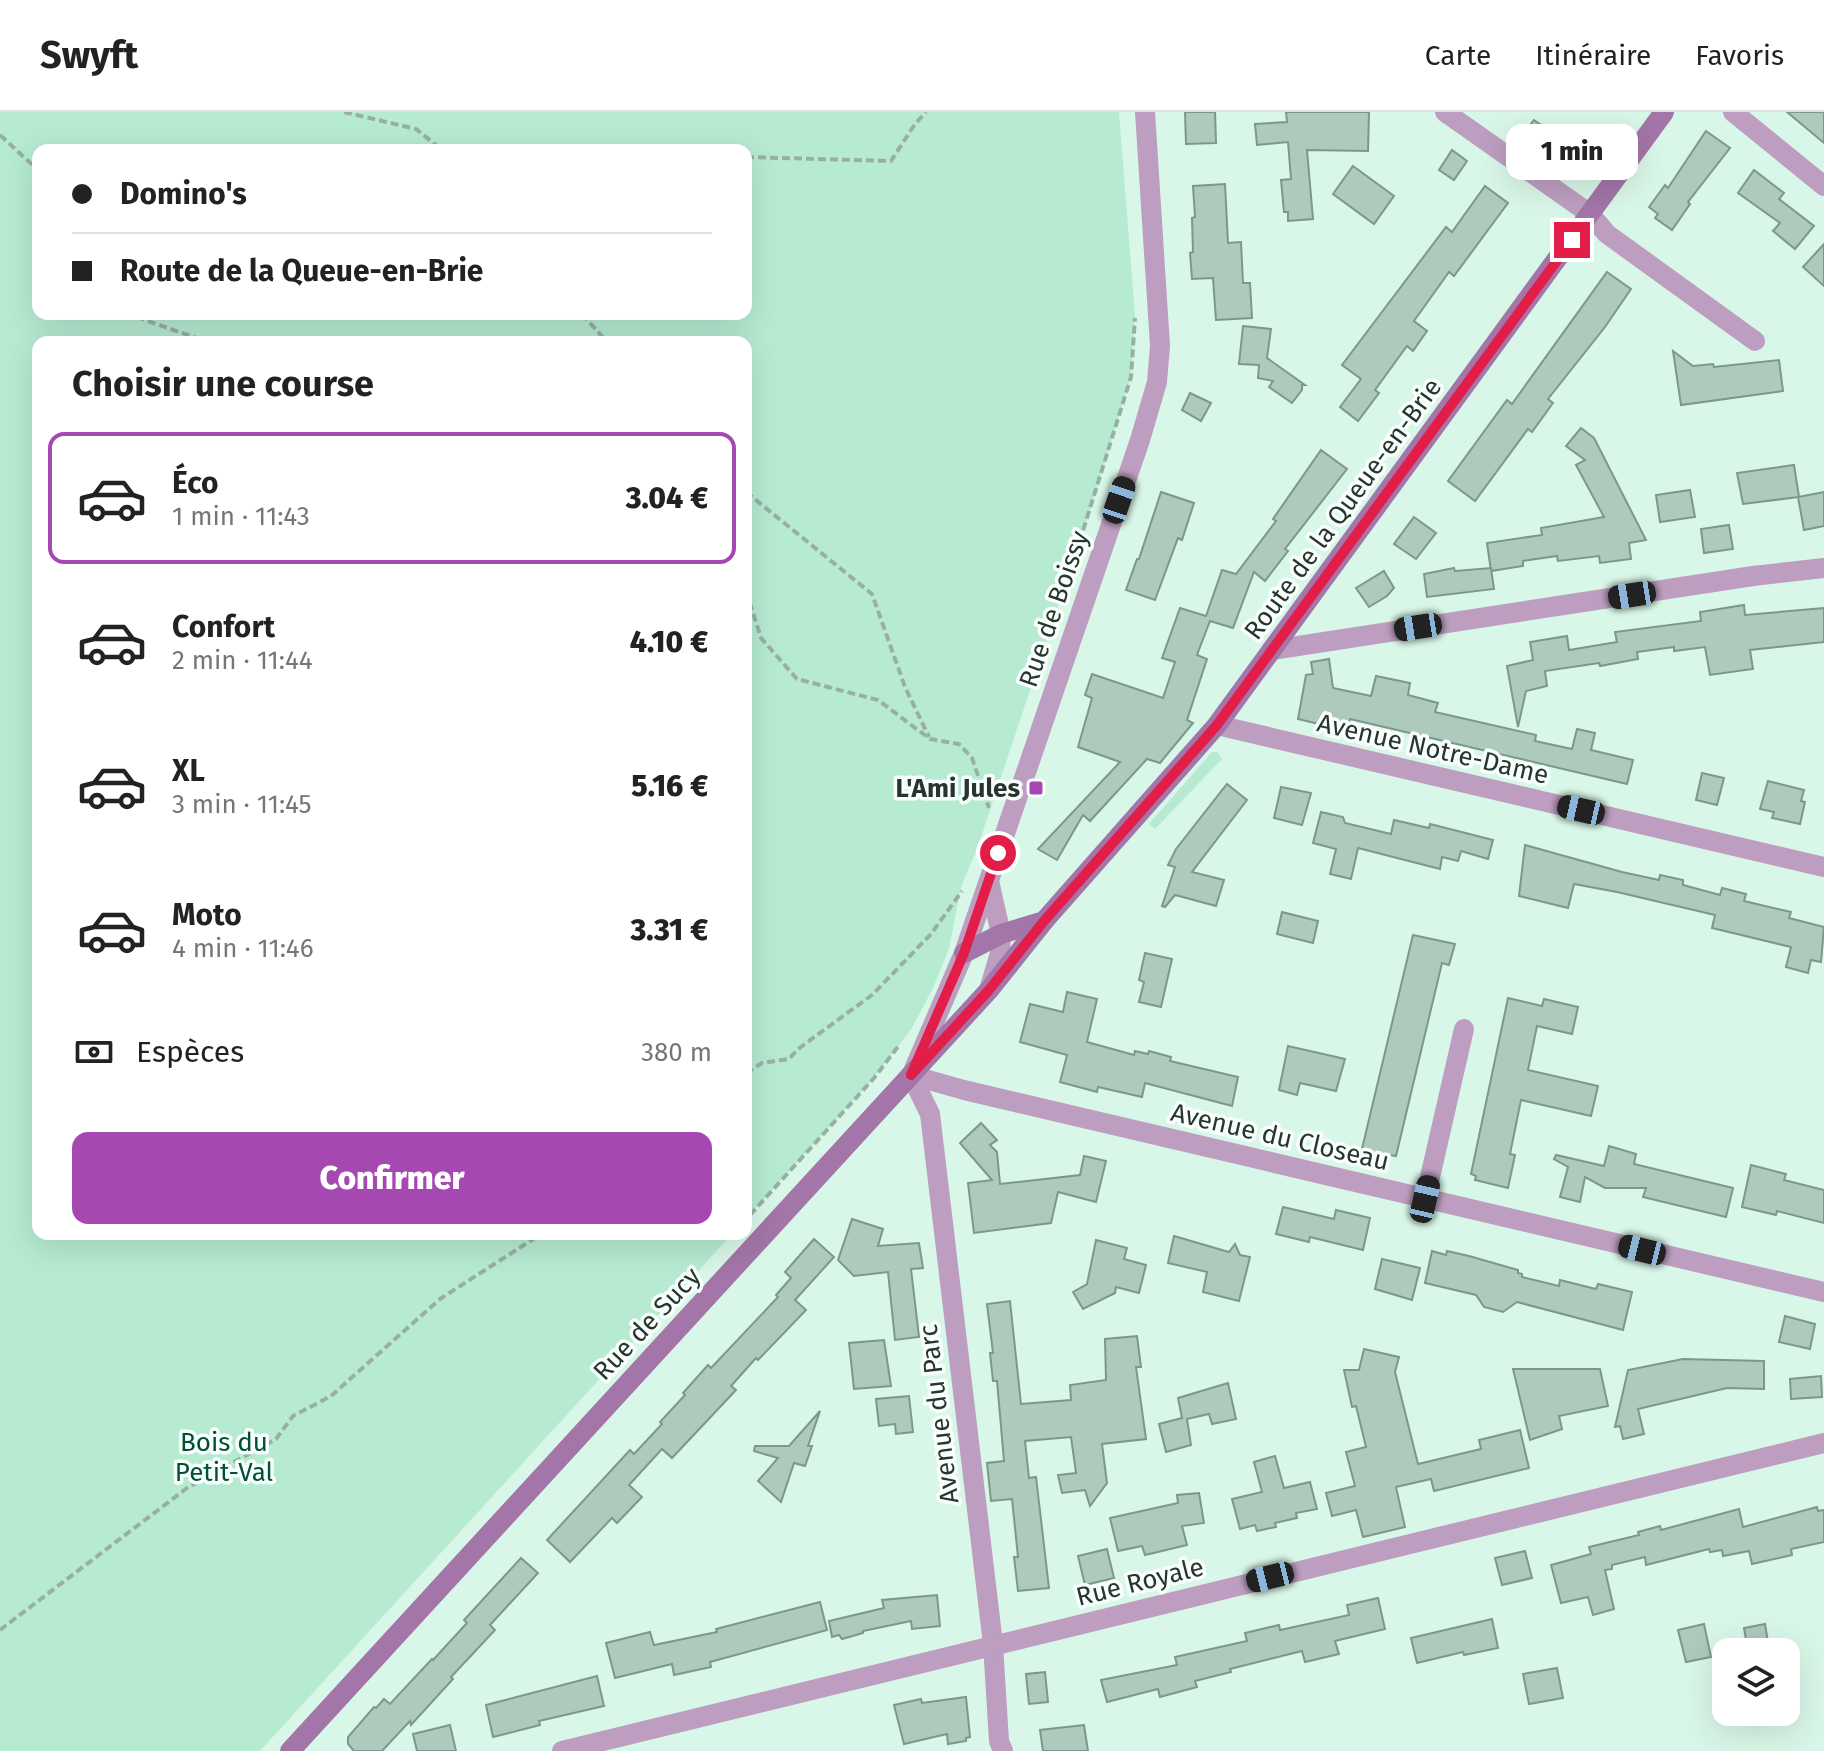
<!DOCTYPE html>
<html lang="fr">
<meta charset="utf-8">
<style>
:root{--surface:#fff;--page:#f2f2f2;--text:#222;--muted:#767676;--line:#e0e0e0;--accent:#a648b2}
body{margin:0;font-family:"Fira Sans",sans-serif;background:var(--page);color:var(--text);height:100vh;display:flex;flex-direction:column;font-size:30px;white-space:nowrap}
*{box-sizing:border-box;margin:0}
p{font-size:26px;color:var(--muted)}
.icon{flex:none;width:44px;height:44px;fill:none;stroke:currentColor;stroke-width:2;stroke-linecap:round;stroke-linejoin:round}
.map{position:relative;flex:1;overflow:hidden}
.details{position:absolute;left:32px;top:224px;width:720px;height:904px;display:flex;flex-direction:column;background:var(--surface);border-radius:16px;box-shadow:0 8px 32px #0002}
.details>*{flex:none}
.guide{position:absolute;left:32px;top:32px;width:720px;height:176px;border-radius:16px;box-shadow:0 8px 32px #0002;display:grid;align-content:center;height:176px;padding:0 40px;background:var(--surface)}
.tools{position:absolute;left:1712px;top:1526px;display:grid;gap:16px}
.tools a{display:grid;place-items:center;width:88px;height:88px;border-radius:16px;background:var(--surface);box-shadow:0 8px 32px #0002;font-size:40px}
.end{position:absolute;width:36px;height:36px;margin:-18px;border:10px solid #e11d48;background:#fff;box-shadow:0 0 0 4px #fff}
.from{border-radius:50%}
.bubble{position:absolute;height:56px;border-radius:16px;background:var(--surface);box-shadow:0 8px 32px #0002;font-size:26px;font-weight:800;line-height:56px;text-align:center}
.car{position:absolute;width:24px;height:48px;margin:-24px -12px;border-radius:10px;box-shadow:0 0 6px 2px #0007;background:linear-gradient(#222 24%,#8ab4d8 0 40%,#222 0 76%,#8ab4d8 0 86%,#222 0)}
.guide b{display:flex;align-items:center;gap:28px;height:76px;font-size:30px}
.guide b+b{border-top:2px solid var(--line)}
.guide i{width:20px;height:20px;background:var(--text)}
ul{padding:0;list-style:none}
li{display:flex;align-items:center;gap:24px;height:132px;margin:0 16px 12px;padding:0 24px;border:4px solid transparent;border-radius:16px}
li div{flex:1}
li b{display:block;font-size:30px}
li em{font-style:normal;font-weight:800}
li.active{border-color:var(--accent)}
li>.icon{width:72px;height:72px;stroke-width:1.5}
h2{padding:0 40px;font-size:36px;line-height:96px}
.pay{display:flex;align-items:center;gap:20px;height:88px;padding:0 40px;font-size:30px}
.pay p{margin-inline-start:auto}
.cta{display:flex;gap:16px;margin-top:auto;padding:16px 40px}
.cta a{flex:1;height:92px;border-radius:16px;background:var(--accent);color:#fff;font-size:32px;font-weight:800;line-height:92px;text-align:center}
header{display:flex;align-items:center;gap:48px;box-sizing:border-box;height:112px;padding:0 40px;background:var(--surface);border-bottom:2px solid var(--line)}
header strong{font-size:38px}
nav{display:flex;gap:44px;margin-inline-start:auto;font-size:28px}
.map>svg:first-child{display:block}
.green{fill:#b6ebd2;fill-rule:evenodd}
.building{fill:#adcabc;stroke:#7b988a;stroke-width:2}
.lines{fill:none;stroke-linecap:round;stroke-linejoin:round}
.path{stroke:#98b0a4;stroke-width:4;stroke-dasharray:8 4;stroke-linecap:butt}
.minor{stroke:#bd9ec0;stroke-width:20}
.tertiary{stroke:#bd9ec0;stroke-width:20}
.secondary{stroke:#a375a8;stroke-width:20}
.route{stroke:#e11d48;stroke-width:10}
.poi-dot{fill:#a648b2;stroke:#f8fefb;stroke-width:3}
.labels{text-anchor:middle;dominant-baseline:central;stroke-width:7;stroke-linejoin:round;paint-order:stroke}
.street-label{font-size:26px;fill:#28342e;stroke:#f8fefb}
.poi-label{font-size:26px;font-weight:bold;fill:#28342e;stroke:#f8fefb;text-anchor:end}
.park-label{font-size:26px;fill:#005036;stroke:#f8fefb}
</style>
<header>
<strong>Swyft</strong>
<nav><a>Carte</a><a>Itinéraire</a><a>Favoris</a></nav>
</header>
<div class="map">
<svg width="1824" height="1639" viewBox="0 0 1824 1639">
<rect width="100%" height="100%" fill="#d9f7e8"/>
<g class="green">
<path d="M0 0H1119L1135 204 1131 265 1090 399 977 737 961 775 949 837 933 876 912 916 874 966 746 1107V230H38V1122H732L260 1639H0ZM38 38H746V202H38Z"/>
<path d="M1212 640H1217L1222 647 1155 717 1149 712Z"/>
</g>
<g class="building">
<path d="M1185 0H1215L1216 31 1186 32Z"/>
<path d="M1286 0H1369L1368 39 1307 38 1313 107 1288 109V100H1284L1281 68 1291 67 1288 30 1257 33 1255 12 1287 10Z"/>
<path d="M1787 0H1824V31Z"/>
<path d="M1534 8 1554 22 1535 47 1514 33Z"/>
<path d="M1706 19 1730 36 1688 90 1690 92 1672 118 1655 106 1658 102 1649 95 1665 73 1668 76Z"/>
<path d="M1452 38 1467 49 1454 68 1439 58Z"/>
<path d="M1353 54 1394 84 1374 112 1333 82Z"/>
<path d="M1754 58 1784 81 1779 87 1814 114 1795 137 1773 119 1780 111 1738 81Z"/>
<path d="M1225 72 1228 131 1241 130 1243 171H1250L1252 206 1216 208 1213 166 1192 167 1190 141 1193 140 1192 106 1195 105 1193 74Z"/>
<path d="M1485 74 1508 91 1454 164 1449 160 1414 209 1427 219 1413 239 1407 234 1375 278 1379 281 1358 309 1340 295 1361 267 1342 253 1446 115 1452 120Z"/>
<path d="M1824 132V174L1803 155Z"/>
<path d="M1607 160 1631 177 1605 215 1548 287 1553 291 1532 320 1528 317 1475 389 1448 369 1507 288 1512 292Z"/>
<path d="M1243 214 1271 217 1267 246 1305 273H1302V278L1292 291 1269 275 1273 269 1258 266 1259 253 1239 252Z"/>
<path d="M1673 239 1693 254 1713 252 1714 255 1779 248 1783 279 1681 293Z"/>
<path d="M1190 281 1211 291 1201 309 1182 298Z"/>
<path d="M1581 316 1594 326 1646 428 1629 431 1631 447 1600 451 1599 444 1558 449 1557 444 1523 449V454L1491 459 1487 431 1542 423 1541 416 1604 405 1576 353 1585 348 1566 334Z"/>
<path d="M1321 338 1347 357 1285 437 1288 439 1265 469 1254 460 1233 516 1210 509 1197 543 1207 547 1187 608 1193 611 1160 651 1147 647 1090 709 1083 703 1057 748 1038 737 1120 650 1078 635 1092 586 1085 583 1092 562 1163 586 1175 550 1162 546 1180 496 1206 504 1222 458 1236 462 1276 409 1273 407Z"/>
<path d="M1794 353 1799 385 1743 392 1737 361Z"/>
<path d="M1690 378 1695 405 1660 410 1656 383Z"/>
<path d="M1161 380 1194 391 1182 428 1178 426 1155 488 1126 478 1137 447H1139Z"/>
<path d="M1824 380V414L1804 418 1798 385Z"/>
<path d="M1414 405 1436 421 1416 447 1394 432Z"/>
<path d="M1729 413 1733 437 1704 441 1701 417Z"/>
<path d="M1454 456 1455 459 1491 456 1494 477 1427 485 1424 462Z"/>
<path d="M1384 459 1394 476 1387 484 1369 495 1356 476Z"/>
<path d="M1744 493 1745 503 1824 496V530L1750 538 1753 557 1710 563 1705 535 1674 539V535L1637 540 1638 547 1600 554 1599 551 1545 559 1547 574 1526 579 1518 615 1507 554 1533 548 1530 530 1567 524 1569 538 1617 530 1615 520 1701 509 1700 500Z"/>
<path d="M1329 547 1333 576 1371 584 1376 564 1410 571 1408 583 1438 591 1435 600 1536 623 1535 629 1572 637 1577 617 1595 621 1591 638 1633 648 1627 672 1350 607 1348 619 1298 607 1306 563 1313 562 1311 550Z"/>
<path d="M1702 661 1724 666 1717 693 1696 688Z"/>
<path d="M1768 669 1804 678 1801 689 1805 690 1800 712 1772 706 1774 700 1760 697Z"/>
<path d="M1227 672 1247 688 1192 760 1224 768 1216 794 1175 783 1165 795 1162 794 1175 755 1168 753 1176 737Z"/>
<path d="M1281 675 1311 681 1302 713 1274 706Z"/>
<path d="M1321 700 1343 705 1345 711 1391 722 1394 708 1429 716 1430 712 1493 728 1488 747 1461 739 1458 749 1442 745 1440 757 1358 736 1351 767 1330 762 1336 737 1313 731Z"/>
<path d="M1525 733 1622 760 1659 768 1660 763 1683 768V773L1720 783 1722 776 1746 782 1744 789 1791 800 1789 806 1824 815 1821 850 1811 848 1808 861 1786 855 1791 835 1712 816 1715 803 1617 780 1574 772 1568 796 1519 784Z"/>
<path d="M1282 800 1318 809 1313 831 1277 822Z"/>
<path d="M1413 823 1455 832 1449 853 1442 851 1396 1044 1390 1043 1389 1047 1361 1041Z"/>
<path d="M1145 841 1172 847 1161 895 1139 890 1144 870 1139 868Z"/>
<path d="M1067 880 1097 887 1087 930 1134 943 1135 939 1148 942 1149 939 1171 945 1170 949 1238 965 1232 994 1145 971 1142 985 1098 975 1097 980 1060 970 1067 943 1020 930 1030 892 1063 900Z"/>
<path d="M1508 886 1542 894 1544 887 1578 895 1572 922 1537 914 1528 958 1598 974 1591 1004 1521 988 1510 1042 1515 1043 1508 1076 1475 1068 1476 1064 1471 1062Z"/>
<path d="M1288 934 1345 947 1336 979 1300 971 1297 983 1279 978Z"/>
<path d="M981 1011 997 1028 990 1033 997 1040 1000 1072 1080 1063 1084 1044 1106 1049 1096 1090 1058 1080 1051 1111 974 1121 968 1071 992 1068 960 1031Z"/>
<path d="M1609 1034 1636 1042 1634 1052 1733 1076 1726 1105 1643 1085 1646 1076H1605L1585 1065 1580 1090 1560 1085 1568 1055 1554 1047 1556 1043 1604 1054Z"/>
<path d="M1751 1053 1786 1062 1784 1068 1824 1078V1111L1777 1099 1776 1103 1742 1095Z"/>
<path d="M1283 1095 1334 1107 1336 1098 1370 1106 1363 1138 1310 1125 1309 1130 1276 1122Z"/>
<path d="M852 1107 883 1117 878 1134 919 1131 923 1156 911 1157 919 1225 895 1228 888 1160 854 1164 838 1148Z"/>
<path d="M1174 1124 1229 1140 1235 1132 1240 1143 1250 1145 1239 1189 1203 1180 1207 1160 1168 1151Z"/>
<path d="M814 1127 834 1145 795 1188 806 1198 758 1248 756 1246 731 1274 736 1278 672 1346 662 1337 629 1373 642 1385 617 1411 612 1406 570 1450 547 1428 630 1338 634 1342 662 1312 660 1310 685 1283 683 1281 708 1253 711 1256 778 1185 776 1183 791 1166 785 1160Z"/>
<path d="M1096 1128 1127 1136 1124 1147 1146 1153 1139 1181 1116 1175 1115 1181 1083 1197 1073 1180 1087 1172Z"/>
<path d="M1432 1139 1446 1143 1447 1139 1469 1144 1518 1158V1161L1522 1162V1165L1559 1174 1560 1168 1596 1177 1598 1172 1632 1180 1623 1218 1517 1190 1503 1200 1484 1195 1476 1183 1425 1171Z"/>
<path d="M1382 1147 1420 1156 1412 1188 1375 1177Z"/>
<path d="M1010 1189 1021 1292 1071 1288 1070 1273 1106 1268 1105 1227 1137 1224 1141 1255H1136L1146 1327 1102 1332 1107 1371 1090 1394 1085 1378 1062 1381 1058 1363 1076 1361 1071 1325 1025 1329 1029 1366 1036 1365 1049 1476 1018 1479 1014 1445H1018L1012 1387 991 1389 987 1351 1004 1349 997 1269H993L990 1241H993L987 1192Z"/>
<path d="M1785 1204 1815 1212 1810 1237 1779 1230Z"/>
<path d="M884 1228 891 1274 854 1277 849 1231Z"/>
<path d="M1364 1237 1399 1245 1395 1260 1418 1352 1481 1337 1479 1328 1520 1318 1529 1356 1434 1379 1431 1367 1396 1375 1405 1415 1363 1425 1356 1398 1332 1404 1326 1381 1355 1374 1346 1340 1366 1335 1356 1294 1352 1295 1344 1258H1359Z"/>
<path d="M1683 1247 1764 1249V1277L1727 1276 1638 1297 1644 1322 1623 1327 1620 1314 1615 1315 1628 1258Z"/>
<path d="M1513 1257H1600L1608 1294 1559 1304 1562 1317 1530 1328Z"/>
<path d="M1821 1264 1822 1285 1791 1287 1790 1267Z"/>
<path d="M1228 1271 1236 1307 1212 1312 1209 1302 1187 1307 1191 1333 1166 1340 1159 1312 1182 1306 1178 1286Z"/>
<path d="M909 1284 913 1320 896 1322 895 1312 879 1314 876 1287Z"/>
<path d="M820 1299 808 1334H812L805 1354 794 1351 781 1390 758 1369 778 1346 754 1339 755 1334H789Z"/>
<path d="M1275 1344 1284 1376 1310 1370 1317 1397 1296 1401 1297 1406 1275 1411 1276 1415 1257 1419 1255 1413 1240 1417 1232 1387 1262 1380 1254 1350Z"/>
<path d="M1199 1381 1204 1411 1182 1414 1187 1433 1145 1443 1142 1434 1118 1439 1110 1406 1178 1391 1177 1383Z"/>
<path d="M1817 1395 1818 1399 1824 1398V1430L1791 1437 1792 1443 1752 1452 1749 1439 1723 1444 1722 1438 1710 1440 1709 1437 1646 1453 1645 1445 1612 1453V1457L1605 1458 1614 1497 1593 1503 1588 1485 1561 1491 1551 1453 1591 1442 1589 1435 1639 1423 1638 1420 1660 1414 1661 1418 1739 1397 1743 1415Z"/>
<path d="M1107 1437 1114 1466 1085 1473 1078 1444Z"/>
<path d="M1525 1439 1532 1466 1502 1473 1495 1446Z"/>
<path d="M521 1446 538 1461 490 1513 495 1518 451 1565 453 1567 411 1613 410 1609 382 1639H354L348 1632V1625L374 1595 376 1596 384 1587 390 1592 432 1547 433 1548 467 1511 464 1508Z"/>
<path d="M937 1483 940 1514 912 1517 911 1509 863 1519V1521L842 1527 839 1523 832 1525 829 1509 884 1496 882 1488Z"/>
<path d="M1378 1486 1385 1517 1335 1529 1339 1542 1305 1550 1302 1539 1230 1557 1231 1560 1195 1569 1197 1575 1160 1585 1158 1577 1107 1590 1101 1568 1177 1553 1175 1545 1247 1529 1245 1521 1279 1513 1280 1518 1349 1503 1347 1493Z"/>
<path d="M820 1490 827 1518 710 1550 711 1555 674 1563 672 1552 615 1566 606 1531 650 1520 654 1533 717 1520 716 1517Z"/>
<path d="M1492 1507 1498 1536 1464 1543 1463 1540 1417 1551 1411 1526Z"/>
<path d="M1704 1512 1711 1545 1686 1550 1678 1518Z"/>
<path d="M1765 1512 1768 1530 1747 1534 1744 1516Z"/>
<path d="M1557 1556 1563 1586 1529 1592 1523 1562Z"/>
<path d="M1045 1560 1048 1590 1029 1592 1026 1562Z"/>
<path d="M597 1564 604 1594 539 1609 540 1613 493 1625 486 1593Z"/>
<path d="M966 1585 970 1625 966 1626V1629L948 1632 947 1622 904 1632 894 1593 921 1587 922 1591Z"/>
<path d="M450 1613 456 1639H417L413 1622Z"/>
<path d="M1084 1613 1088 1639H1043L1040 1618Z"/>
</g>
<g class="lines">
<g class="path">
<path d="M344 0 416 17 442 38"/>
<path d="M0 23 38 58"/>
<path d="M746 45 891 49 915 12 926 0"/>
<path d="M139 202 142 207 208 230"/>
<path d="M582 202 607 230"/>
<path d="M746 380 872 482 905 575 929 625"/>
<path d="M1076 441 1131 265 1135 206"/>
<path d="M746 479 761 526 797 567 878 588 930 627 959 632 972 646 989 696"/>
<path d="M746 961 762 951 789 947 798 937 872 883 931 822 962 779"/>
<path d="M750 1103 874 966 900 932"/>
<path d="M0 1518 187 1376 276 1327 293 1304 331 1284 440 1187 541 1122"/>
</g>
<g class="minor">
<path d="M1445 0 1590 102 1607 122 1755 229"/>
<path d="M1733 0 1824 74"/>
<path d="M1272 538 1753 464 1824 456"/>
<path d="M1217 613 1824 755"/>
<path d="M911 963 964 978 1824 1180"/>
<path d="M911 963 930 1002 993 1532 999 1629 1003 1639"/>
<path d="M1425 1087 1464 917"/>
<path d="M562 1639 1824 1331"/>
</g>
<g class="tertiary">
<path d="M989 769 1001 822 1000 841 989 878"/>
<path d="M914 957 964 841 1140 328 1157 270 1160 234 1145 0"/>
</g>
<g class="secondary">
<path d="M964 841 1001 822 1044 809"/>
<path d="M290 1639 989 878 1044 809 1217 613 1664 0"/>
</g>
</g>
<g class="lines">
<path class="route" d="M998 741 964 841 911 963 989 878 1044 809 1217 613 1572 128"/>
</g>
<rect class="poi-dot" x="1028" y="668" width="16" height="16" rx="4"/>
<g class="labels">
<g class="street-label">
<text transform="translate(1343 397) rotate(-54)">Route de la Queue-en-Brie</text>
<text transform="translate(1054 497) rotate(-71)">Rue de Boissy</text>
<text transform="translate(1433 637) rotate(13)">Avenue Notre-Dame</text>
<text transform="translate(1280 1025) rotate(13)">Avenue du Closeau</text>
<text transform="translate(647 1212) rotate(-47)">Rue de Sucy</text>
<text transform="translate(939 1302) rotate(-97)">Avenue du Parc</text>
<text transform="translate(1140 1470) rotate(-14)">Rue Royale</text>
</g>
<g class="poi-label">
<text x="1020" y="676">L'Ami Jules</text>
</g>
<g class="park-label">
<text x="224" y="1330">Bois du<tspan x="224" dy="30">Petit-Val</tspan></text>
</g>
</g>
</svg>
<div class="tools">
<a><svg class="icon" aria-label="layers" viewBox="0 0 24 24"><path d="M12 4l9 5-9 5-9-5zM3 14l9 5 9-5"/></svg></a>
</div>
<i class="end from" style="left:998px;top:741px"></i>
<i class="end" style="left:1572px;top:128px"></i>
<div class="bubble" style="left:1506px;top:12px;width:132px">1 min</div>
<i class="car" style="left:1119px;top:388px;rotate:19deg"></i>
<i class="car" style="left:1632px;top:483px;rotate:261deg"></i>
<i class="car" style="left:1418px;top:515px;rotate:261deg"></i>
<i class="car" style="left:1581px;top:698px;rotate:283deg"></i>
<i class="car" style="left:1425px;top:1087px;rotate:13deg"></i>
<i class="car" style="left:1642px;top:1138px;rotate:284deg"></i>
<i class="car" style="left:1270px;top:1465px;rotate:256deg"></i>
<div class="guide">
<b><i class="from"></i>Domino's</b>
<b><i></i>Route de la Queue-en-Brie</b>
</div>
<section class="details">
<h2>Choisir une course</h2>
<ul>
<li class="active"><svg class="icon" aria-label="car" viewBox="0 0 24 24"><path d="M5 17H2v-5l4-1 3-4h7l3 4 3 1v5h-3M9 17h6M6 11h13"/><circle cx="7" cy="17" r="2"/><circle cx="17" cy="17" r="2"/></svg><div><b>Éco</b><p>1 min · 11:43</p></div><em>3.04 €</em></li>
<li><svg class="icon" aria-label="car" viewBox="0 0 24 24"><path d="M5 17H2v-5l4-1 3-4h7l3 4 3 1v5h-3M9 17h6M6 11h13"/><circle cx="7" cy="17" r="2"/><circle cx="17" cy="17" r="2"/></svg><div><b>Confort</b><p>2 min · 11:44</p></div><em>4.10 €</em></li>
<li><svg class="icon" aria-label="car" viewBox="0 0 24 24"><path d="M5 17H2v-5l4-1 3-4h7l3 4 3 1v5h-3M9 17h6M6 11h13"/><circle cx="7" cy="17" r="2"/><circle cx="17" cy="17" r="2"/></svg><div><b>XL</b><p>3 min · 11:45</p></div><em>5.16 €</em></li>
<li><svg class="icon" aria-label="car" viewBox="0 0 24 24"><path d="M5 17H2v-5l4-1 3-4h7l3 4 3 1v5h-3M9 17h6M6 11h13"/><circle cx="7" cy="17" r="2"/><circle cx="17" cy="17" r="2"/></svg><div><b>Moto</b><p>4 min · 11:46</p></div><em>3.31 €</em></li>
</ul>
<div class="pay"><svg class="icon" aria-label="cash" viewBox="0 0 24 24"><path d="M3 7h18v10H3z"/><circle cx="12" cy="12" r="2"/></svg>Espèces<p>380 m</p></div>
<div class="cta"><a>Confirmer</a></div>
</section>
</div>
